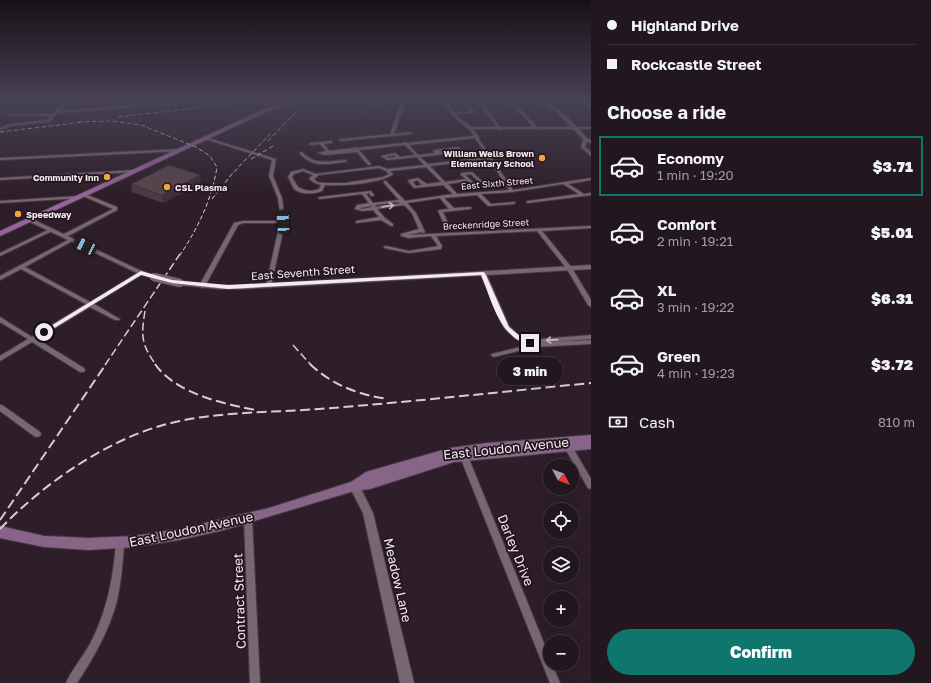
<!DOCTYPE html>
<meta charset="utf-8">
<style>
:root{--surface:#22161f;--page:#2e232c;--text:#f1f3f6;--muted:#a29fa4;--line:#3f353d;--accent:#0f766e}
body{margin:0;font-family:"Golos Text",sans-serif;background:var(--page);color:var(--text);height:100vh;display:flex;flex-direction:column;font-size:15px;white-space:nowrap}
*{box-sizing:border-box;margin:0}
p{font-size:13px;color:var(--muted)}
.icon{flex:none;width:22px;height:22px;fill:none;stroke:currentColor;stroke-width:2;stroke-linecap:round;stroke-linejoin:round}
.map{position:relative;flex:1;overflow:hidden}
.details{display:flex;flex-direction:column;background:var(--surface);width:340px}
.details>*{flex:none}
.guide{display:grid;align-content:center;height:88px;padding:0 16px;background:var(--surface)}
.needle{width:26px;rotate:131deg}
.fabs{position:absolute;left:543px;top:459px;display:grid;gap:8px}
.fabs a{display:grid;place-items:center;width:36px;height:36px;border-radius:50%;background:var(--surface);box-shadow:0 4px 16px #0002,0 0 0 1px var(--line);font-size:20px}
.end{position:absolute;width:18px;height:18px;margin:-9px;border:5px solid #f5eaf1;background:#111;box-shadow:0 0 0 2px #111}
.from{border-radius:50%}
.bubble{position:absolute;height:28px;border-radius:14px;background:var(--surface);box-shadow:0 4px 16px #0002,0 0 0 1px var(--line);font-size:13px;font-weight:800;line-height:28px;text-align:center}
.car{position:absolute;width:12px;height:24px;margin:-12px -6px;border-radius:5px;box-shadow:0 0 3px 1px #0007;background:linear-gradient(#222 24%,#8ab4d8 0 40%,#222 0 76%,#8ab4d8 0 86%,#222 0)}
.guide b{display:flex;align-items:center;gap:14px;height:38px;font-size:15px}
.guide b+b{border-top:1px solid var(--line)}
.guide i{width:10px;height:10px;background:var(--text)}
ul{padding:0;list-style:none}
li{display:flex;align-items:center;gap:12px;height:60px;margin:0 8px 6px;padding:0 8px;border:2px solid transparent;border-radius:0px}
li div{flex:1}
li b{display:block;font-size:15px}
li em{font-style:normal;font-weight:800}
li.current{border-color:var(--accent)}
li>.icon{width:36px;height:36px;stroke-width:1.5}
h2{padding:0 16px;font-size:18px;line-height:48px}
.pay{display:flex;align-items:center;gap:10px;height:44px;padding:0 16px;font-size:15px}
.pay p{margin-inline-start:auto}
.button{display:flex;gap:8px;margin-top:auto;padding:8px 16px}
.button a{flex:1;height:46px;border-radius:24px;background:var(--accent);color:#fff;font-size:16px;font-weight:800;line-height:46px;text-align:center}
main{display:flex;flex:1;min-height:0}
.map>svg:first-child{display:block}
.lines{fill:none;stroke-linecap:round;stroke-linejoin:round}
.stream{stroke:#5b466b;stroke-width:1}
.minor-casing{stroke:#473a42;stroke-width:2}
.tertiary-casing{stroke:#473a42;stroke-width:2}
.secondary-casing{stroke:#473a42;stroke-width:2}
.primary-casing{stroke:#473a42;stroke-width:2}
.minor{fill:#7a6673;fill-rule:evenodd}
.tertiary{fill:#7a6673;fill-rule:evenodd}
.secondary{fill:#886588;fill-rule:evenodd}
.primary{fill:#97649c;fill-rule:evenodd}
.rail-far2{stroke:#d9cdd5;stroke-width:1;stroke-dasharray:4.5 2.5;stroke-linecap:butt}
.rail-far1{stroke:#d9cdd5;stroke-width:1.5;stroke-dasharray:8 3.5;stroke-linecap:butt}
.rail{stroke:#d9cdd5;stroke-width:2;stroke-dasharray:10 4.5;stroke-linecap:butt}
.tertiary-bridge-casing{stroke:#473a42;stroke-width:10;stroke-linecap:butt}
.tertiary-bridge{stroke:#7a6673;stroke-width:8}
.wall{fill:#4d3a40}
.shaded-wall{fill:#3e3034}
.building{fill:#59444b;stroke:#3e3034}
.oneway{stroke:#c4b5bf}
.route{fill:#f5eaf1}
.poi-dot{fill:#f0a63f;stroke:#24151f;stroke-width:1.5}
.labels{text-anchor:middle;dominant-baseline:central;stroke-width:3.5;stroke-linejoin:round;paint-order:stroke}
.far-poi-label{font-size:9px;font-weight:bold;fill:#f5eaf1;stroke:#24151f;text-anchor:end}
.far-street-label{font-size:9px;fill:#f5eaf1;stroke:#24151f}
.street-label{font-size:11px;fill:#f5eaf1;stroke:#24151f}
.near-street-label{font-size:13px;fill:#f5eaf1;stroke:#24151f}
</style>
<main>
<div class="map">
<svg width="591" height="683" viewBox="0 0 591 683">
<rect width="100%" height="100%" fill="#2e1e29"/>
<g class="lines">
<path class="stream" d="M362 113 387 99"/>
<g class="minor-casing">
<g id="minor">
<path d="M1 99H72L60 111 174 102 180 101 181 99H185L182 103 174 104 58 113 49 122 11 126 0 130V128L10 124 47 120 51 116H8V114H53L66 101H2Z"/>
<path d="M105 99H109L106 101 104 100Z"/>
<path d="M402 99H406L394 134 411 132H412V134L341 141 339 140 341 139 390 134Z"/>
<path d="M441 99H445L454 112 470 111 461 99H465L474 112 472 113 455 114 471 127H497L476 99H480L500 127H533L521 113 504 99C514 99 531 120 537 127H591V129H539L537 130 535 129H502L500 130 498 129H472L479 137 478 138 513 190 591 178V180L568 184 584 194 591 193V195L528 203 526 202 528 201 579 194 563 184 512 192 481 194 491 204 515 202V203L513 204 488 206 477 195 444 198 454 208 470 207 472 208 470 209 443 212 450 228 448 229 446 228 438 211 440 210 449 209 440 198 407 203 416 213 425 232 423 233 421 232 408 235 591 226V228L542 231 572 268 591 300V307L588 305 567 269 537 231 436 236 442 246 441 249 409 253 384 248V247L386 246 409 251 438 246 431 236 408 238 401 236V234L419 229 412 213 404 205 377 209 384 217 393 224V226H391L381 220 356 223V221L379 217 373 210 362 211 355 209V208L357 205 369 203 362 194 320 199 318 198 320 197 370 191H371L374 195 373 196H371L369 193 366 194 373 203 399 200 384 183V181H386L405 201 453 194 443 185 414 188 408 181 409 180 418 178 427 184 441 182 426 167 390 171 393 174 392 175C377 184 343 186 325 185L322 191C315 194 301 195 294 189 292 186 290 180 288 177L291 172 303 169 316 174 379 166 388 169 424 165 417 157 387 160 381 156 395 153 400 157 415 155 405 145 359 150 371 164 369 165H368L357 152 325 155 318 153 326 151 320 144 311 145 309 144 310 143 332 141V143L324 144 329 151 354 148 355 147 357 148 403 143 405 142 407 143 474 136 469 129 455 118ZM475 138 488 157 428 164 420 157 462 152 464 151 458 147 435 150 433 151 435 153 418 155 409 145ZM457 149 459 150 438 152ZM394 155 396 157 388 158 386 157ZM489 159 509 190 457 194 448 184 468 181 473 185 482 184 484 183 472 172 461 173V175L466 179 445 182 430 166ZM379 168 386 171 389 174 383 177 345 183H324L317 182 314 179 319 175ZM303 171 313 175 309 179 315 183 321 185 319 189C312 192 305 191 298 187L292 177 294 174ZM471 174 479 182 474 183 465 175ZM417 180 422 185 416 186 413 182ZM398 202 401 203 376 207 375 205ZM371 206 372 207 362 209 360 208Z"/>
<path d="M578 99H582L591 107V110Z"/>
<path d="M205 137 276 159 273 176 282 198 285 222 271 286H267L266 285 280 223H243L238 225 205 286 202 288 199 286 234 223 243 221H281L278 198 269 176 272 160 205 139Z"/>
<path d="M180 149 182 150 181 151 0 160V158Z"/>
<path d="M300 152H302C315 166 328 161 345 160L347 161 345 162C328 164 313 168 300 154Z"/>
<path d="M134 170 136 171 135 172 0 180V178Z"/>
<path d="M83 194H85L117 207V210L66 237H62V235L113 209 83 196Z"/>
<path d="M79 196 81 197V198L0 203V201Z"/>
<path d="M50 229H52L54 230 0 256V253Z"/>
<path d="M70 239H72L74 240 25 267 90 302 139 272H143L144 273 143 274 94 304 120 319 119 320H115L90 307 37 339 84 368 85 370 84 372H80L32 342 0 361V356L28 339 0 322V317L32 337 86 304 21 269 0 280V276Z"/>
<path d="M483 271 486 273 509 326 519 336 534 343 541 339 591 335V339L550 342 591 340V344L534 347 494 357 492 356 491 355 492 354 528 345 515 338 504 328 480 273Z"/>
<path d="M0 405H2L40 432 41 434 40 436 37 437 34 436 0 411Z"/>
<path d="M567 442 570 443 591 479V489L588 488 563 445 564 443Z"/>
<path d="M463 451 466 452 467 454 550 658V664H552L560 683H550L459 454 460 452Z"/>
<path d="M248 514 251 515 252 518 260 683H250L244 518 245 515Z"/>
<path d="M120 539 123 540 124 543C123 562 121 582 117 601 109 631 94 657 77 683H66C72 669 83 657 90 644 107 611 113 580 116 543L117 540Z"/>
</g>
</g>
<g class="tertiary-casing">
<g id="tertiary">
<path d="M533 99C555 99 572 123 587 138L591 140V143L587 142 585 147 591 152V156L581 147 583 139 554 110Z"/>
<path d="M30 218 139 270 156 276 157 277 154 279 135 272 28 221 27 220Z"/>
<path d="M591 265V269L243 289H219L180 285 176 283 180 281 219 285H243Z"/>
<path d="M354 482 358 483 373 513 414 683H400L363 513 349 486 350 483Z"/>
</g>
</g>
<g class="secondary-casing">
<path id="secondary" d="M591 435V449L454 462 370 489 354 491 224 530 179 540 134 547 89 550 44 547 0 538V526L44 536 89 538 134 536 179 529 269 508 351 482 366 472 450 448 487 443Z"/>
</g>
<g class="primary-casing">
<path id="primary" d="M294 99H302L264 113 0 236V231L260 111Z"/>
</g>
<use href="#minor" class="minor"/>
<use href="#tertiary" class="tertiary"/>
<use href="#secondary" class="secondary"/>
<use href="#primary" class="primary"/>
<g class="rail-far2">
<path d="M118 117 271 99"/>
<path d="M78 122 111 121 141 125 196 147 210 156 217 167C212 199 198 228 180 255"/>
<path d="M0 132 83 122"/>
<path d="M268 141 296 112"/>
<path d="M251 159 275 145"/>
<path d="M212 199 232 174 270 134"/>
</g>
<g class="rail-far1">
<path d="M145 311C141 336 141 344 156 365"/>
<path d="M293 345 311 365"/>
<path d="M105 365 180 254"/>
</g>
<g class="rail">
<path d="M155 364C175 393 223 404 256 410"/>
<path d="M310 364C332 385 359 395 388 399"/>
<path d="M0 520 106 364"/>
<path d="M0 529C41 486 102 443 160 426 211 411 266 413 319 409 410 402 500 392 591 383"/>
</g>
<g class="tertiary-bridge-casing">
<path id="tertiary-bridge" d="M154 277 180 283"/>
</g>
<use href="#tertiary-bridge" class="tertiary-bridge"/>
</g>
<path class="wall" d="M201 183 163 203 132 192 131 184Z"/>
<path class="shaded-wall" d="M200 175 201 183 163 203 162 195Z"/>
<path class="building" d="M169 165 200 175 162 195 131 184Z"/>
<defs><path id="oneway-shaft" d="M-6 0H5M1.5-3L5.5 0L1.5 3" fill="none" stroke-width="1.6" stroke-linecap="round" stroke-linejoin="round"/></defs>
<g class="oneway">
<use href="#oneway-shaft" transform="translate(388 206) rotate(-8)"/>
<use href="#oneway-shaft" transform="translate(552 340) rotate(176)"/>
</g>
<linearGradient id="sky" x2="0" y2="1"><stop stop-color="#191017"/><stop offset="0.51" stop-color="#464154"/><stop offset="1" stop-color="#464154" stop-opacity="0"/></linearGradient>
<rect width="591" height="195" fill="url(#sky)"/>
<path class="route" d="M141 271 172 280 228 285 483 272 485 273 509 327 520 336 534 343 530 346C498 335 493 303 481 275L228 289 172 283 141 275 46 333 41 332Z"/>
<g class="poi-dot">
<circle cx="542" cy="158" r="4"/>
<circle cx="107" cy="177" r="4"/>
<circle cx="167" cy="187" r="4"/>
<circle cx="18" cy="214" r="4"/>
</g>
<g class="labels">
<g class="far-poi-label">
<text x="534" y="153">William Wells Brown<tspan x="534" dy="10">Elementary School</tspan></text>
<text x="99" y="177">Community Inn</text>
<text x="175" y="187" text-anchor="start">CSL Plasma</text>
<text x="26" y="214" text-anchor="start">Speedway</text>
</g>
<g class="far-street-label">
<text transform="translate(497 183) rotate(-5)">East Sixth Street</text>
<text transform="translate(486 224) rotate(-3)">Breckenridge Street</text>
</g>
<g class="street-label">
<text transform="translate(303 272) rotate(-4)">East Seventh Street</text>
</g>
<g class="near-street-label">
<text transform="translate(506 448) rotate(-6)">East Loudon Avenue</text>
<text transform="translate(191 529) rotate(-12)">East Loudon Avenue</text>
<text transform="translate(516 550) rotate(68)">Darley Drive</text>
<text transform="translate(398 580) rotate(77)">Meadow Lane</text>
<text transform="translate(239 601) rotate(-92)">Contract Street</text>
</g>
</g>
</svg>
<div class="fabs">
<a><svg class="needle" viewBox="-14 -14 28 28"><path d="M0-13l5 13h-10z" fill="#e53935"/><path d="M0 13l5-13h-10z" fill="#a29fa4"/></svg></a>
<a><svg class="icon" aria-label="locate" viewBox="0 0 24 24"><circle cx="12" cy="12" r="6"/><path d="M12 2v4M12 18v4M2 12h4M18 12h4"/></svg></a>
<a><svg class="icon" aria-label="layers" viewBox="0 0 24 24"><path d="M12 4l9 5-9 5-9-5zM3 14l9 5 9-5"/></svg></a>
<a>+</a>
<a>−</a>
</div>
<i class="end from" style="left:44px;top:332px"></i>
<i class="end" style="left:530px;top:343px"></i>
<div class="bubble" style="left:497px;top:357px;width:66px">3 min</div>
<i class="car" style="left:283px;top:222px;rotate:357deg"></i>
<i class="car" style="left:85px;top:246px;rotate:296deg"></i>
</div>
<section class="details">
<div class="guide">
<b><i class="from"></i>Highland Drive</b>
<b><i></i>Rockcastle Street</b>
</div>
<h2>Choose a ride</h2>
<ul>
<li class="current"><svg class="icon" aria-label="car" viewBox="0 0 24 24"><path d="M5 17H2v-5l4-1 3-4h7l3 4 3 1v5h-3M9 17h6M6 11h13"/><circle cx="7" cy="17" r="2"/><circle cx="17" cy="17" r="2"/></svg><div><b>Economy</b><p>1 min · 19:20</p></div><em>$3.71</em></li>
<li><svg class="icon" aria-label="car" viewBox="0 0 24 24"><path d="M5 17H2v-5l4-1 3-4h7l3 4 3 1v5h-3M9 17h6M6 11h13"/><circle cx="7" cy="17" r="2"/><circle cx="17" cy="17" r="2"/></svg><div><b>Comfort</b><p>2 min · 19:21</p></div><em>$5.01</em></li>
<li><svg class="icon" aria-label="car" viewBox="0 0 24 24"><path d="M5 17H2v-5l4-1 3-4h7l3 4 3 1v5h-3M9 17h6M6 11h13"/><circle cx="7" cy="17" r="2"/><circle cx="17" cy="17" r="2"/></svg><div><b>XL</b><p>3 min · 19:22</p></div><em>$6.31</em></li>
<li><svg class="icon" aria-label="car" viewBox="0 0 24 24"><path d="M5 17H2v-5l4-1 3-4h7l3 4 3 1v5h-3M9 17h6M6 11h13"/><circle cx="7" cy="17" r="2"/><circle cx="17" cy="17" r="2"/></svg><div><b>Green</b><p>4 min · 19:23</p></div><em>$3.72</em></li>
</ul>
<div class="pay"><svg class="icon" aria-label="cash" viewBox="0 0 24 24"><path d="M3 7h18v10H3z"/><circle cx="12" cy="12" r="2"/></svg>Cash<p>810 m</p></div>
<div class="button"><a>Confirm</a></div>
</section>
</main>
